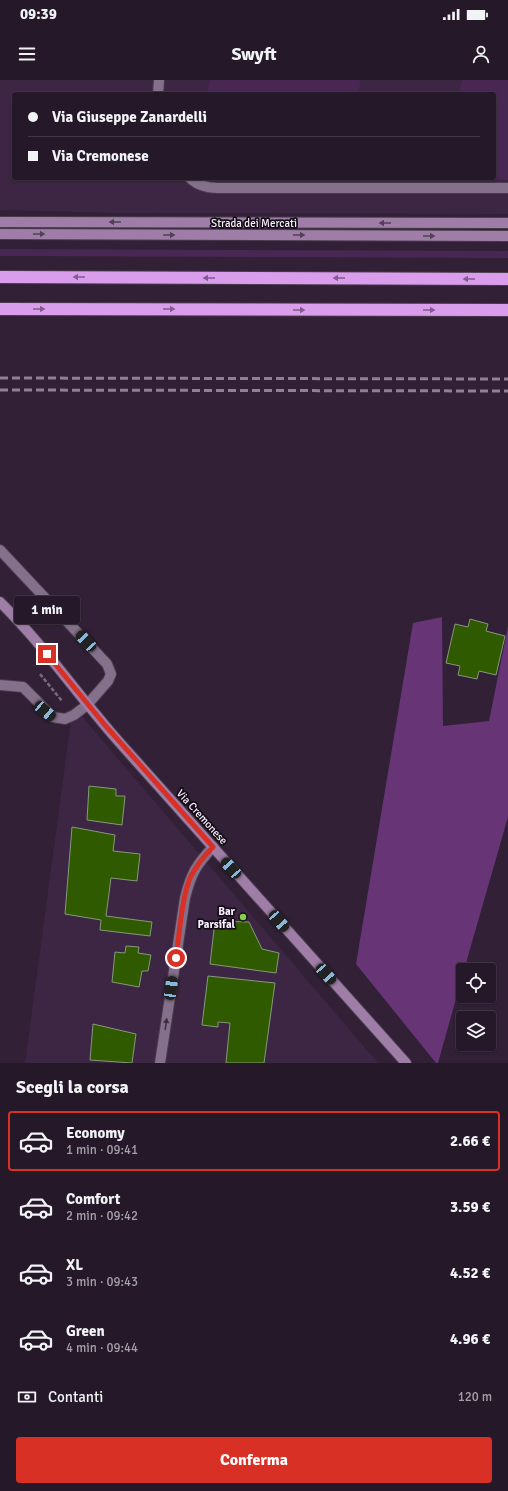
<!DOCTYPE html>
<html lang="it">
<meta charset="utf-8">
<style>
:root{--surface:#251828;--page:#312534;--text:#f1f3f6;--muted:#a3a0a8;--line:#423745;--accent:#d93025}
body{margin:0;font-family:Signika,sans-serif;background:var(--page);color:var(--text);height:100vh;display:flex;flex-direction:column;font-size:15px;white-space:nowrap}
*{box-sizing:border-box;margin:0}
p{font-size:13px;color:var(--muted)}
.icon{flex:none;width:22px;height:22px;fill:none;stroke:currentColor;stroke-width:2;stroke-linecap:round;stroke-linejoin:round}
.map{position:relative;height:983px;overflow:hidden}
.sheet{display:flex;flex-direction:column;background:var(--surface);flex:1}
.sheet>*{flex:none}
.hud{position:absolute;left:12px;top:12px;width:484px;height:88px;border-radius:4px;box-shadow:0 1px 3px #0004,0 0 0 1px var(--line);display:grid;align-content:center;height:88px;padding:0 16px;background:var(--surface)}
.tools{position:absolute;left:456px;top:883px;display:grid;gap:8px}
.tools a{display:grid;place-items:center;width:40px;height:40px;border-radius:4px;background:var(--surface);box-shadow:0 1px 3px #0004,0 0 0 1px var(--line);font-size:20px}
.end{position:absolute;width:18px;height:18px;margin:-9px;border:5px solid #d93025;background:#fff;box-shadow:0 0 0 2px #fff}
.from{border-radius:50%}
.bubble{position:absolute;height:28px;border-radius:4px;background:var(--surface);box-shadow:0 1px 3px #0004,0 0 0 1px var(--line);font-size:13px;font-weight:800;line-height:28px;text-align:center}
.car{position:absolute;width:12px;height:24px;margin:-12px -6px;border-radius:5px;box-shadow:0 0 3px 1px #0007;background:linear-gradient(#222 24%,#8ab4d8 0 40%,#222 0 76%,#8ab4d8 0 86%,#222 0)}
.hud b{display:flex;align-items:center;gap:14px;height:38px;font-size:15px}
.hud b+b{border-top:1px solid var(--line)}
.hud i{width:10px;height:10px;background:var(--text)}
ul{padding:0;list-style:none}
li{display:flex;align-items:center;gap:12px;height:60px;margin:0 8px 6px;padding:0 8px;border:2px solid transparent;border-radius:4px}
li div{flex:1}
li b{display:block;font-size:15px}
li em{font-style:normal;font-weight:800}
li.current{border-color:var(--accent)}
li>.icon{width:36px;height:36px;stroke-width:1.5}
h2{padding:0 16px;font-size:18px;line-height:48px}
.pay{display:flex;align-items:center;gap:10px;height:44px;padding:0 16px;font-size:15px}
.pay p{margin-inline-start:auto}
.action{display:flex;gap:8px;margin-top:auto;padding:8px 16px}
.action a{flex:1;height:46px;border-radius:4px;background:var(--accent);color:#fff;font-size:16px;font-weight:800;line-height:46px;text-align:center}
.status{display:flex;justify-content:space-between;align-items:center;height:28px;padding:0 20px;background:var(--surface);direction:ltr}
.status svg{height:11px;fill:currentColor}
header{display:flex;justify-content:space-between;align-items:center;height:52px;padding:0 16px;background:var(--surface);font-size:18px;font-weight:800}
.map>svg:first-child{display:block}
.built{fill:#3c2643;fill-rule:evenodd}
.green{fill:#482752}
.forest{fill:#673476}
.building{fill:#305a00;stroke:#86987b}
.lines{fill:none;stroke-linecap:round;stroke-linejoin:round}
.lane-casing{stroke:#4a3b4e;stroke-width:12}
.street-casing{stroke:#4a3b4e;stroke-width:12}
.secondary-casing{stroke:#4a3b4e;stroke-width:12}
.highway-casing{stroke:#4a3b4e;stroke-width:14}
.path{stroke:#796a7d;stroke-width:2.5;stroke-dasharray:4 2;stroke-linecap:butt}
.lane{stroke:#84708a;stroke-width:10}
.street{stroke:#84708a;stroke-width:10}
.secondary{stroke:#9e7ea7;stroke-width:10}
.highway{stroke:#d99dec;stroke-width:12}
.rail{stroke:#8f8093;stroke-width:3;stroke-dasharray:8 4;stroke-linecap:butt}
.oneway{fill:#524058}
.oneway2{fill:#805c8c}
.oneway3{fill:#3b303f}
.route{stroke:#d93025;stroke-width:5}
.poi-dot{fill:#87cf4b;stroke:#140d17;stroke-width:1.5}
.labels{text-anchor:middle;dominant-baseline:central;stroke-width:3.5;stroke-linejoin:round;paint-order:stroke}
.street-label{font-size:11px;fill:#f9eefd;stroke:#140d17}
.poi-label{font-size:11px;font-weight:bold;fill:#f9eefd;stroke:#140d17;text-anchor:end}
</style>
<div class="status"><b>09:39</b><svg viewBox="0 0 49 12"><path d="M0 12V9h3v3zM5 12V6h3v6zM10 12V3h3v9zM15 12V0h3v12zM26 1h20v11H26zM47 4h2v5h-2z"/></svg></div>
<header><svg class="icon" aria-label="menu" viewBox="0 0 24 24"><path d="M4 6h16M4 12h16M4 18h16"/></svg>Swyft<svg class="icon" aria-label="person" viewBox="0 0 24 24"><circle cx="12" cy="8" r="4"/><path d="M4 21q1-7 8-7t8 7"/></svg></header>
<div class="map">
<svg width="508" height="983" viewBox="0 0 508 983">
<rect width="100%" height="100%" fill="#312036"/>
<g class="built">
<path d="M0 0H508V134L121 133 0 130ZM14 14H494V98H14Z"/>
<path d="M73 626 378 983H25Z"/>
</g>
<g class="green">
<path d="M210 0H361L358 14H207Z"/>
<path d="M462 0H508V100L448 98H494V14H459Z"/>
<path d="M0 169 508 171V178L0 176Z"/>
</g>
<path class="forest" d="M442 537 443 646 489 641 508 546V737L464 890H463V894L438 983H436L356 884 413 543Z"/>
<g class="building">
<path d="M470 539 488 544 486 551 505 556 496 595 479 591 477 599 458 595 460 586 446 583 455 544 468 547Z"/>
<path d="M89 706 116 709V716H125L122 745 87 740Z"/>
<path d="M72 747 115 755 113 771 140 774 137 801 111 798 106 836 152 842 150 856 100 850 101 840 65 834Z"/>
<path d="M215 841 249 842 262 869 279 873 276 893 210 884Z"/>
<path d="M126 866 139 867 138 873 151 875 148 891H142L139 907 112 902 115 872 125 873Z"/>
<path d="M208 896 275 903 264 983H226L230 943 218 942V947L202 945Z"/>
<path d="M93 944 136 954 132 983 90 980Z"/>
</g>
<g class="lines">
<g class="lane-casing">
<g id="lane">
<path d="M158 14 159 0"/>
<path d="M190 98C198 106 207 108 218 108H508"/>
<path d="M0 470 107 584 111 594 108 601 87 625 74 635 65 639 53 637 23 607 0 605"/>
</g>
</g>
<g class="street-casing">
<path id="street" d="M160 983 185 818C191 794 196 785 213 767"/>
</g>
<g class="secondary-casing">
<g id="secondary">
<path d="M0 142 508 143"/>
<path d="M0 154 508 156"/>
<path d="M0 522C44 565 79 617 120 663 215 770 311 876 406 983"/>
</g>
</g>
<g class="highway-casing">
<g id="highway">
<path d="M0 197 508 199"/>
<path d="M0 229 508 230"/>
</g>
</g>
<path class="path" d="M40 594 62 621"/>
<use href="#lane" class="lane"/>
<use href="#street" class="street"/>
<use href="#secondary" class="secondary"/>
<use href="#highway" class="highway"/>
<g class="rail">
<path d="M0 298 508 299"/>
<path d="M0 310 508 311"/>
</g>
</g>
<defs><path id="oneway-solid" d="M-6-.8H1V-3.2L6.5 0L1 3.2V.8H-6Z"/></defs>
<g class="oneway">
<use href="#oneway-solid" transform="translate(115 142) rotate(-180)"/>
<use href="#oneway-solid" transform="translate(385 143) rotate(-180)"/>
<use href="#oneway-solid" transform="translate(39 154)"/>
<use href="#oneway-solid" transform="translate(169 155)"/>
<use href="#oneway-solid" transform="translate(299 155)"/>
<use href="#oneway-solid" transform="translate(429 156)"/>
</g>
<g class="oneway2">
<use href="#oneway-solid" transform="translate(79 197) rotate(-180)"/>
<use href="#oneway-solid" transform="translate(209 198) rotate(-180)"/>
<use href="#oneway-solid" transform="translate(339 198) rotate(-180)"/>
<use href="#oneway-solid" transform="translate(469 199) rotate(-180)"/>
<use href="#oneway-solid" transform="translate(39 229)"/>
<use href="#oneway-solid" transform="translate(169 229)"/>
<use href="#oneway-solid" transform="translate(299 230)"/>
<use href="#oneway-solid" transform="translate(429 230)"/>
</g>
<use class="oneway3" href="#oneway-solid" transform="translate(166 944) rotate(-82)"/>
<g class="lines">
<path class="route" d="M47 574 104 644 213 767C204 776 197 785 191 796 182 814 179 857 176 878"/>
</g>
<circle class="poi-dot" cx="243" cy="837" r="4"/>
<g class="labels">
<g class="street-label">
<text x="254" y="143">Strada dei Mercati</text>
<text transform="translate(202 737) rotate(48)">Via Cremonese</text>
</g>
<g class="poi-label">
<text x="235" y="831">Bar<tspan x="235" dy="13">Parsifal</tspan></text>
</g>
</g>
</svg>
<div class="tools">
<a><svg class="icon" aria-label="locate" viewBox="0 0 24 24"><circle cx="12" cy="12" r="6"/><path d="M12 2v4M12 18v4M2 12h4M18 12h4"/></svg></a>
<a><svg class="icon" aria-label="layers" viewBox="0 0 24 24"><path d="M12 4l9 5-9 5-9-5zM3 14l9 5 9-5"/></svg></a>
</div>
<i class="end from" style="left:176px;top:878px"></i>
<i class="end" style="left:47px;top:574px"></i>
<div class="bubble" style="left:14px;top:516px;width:66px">1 min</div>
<i class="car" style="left:86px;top:561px;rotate:317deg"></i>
<i class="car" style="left:45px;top:631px;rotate:130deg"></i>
<i class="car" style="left:231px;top:788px;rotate:318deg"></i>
<i class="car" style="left:279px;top:841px;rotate:139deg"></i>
<i class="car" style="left:326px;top:894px;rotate:138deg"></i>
<i class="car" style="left:171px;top:908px;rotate:8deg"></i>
<div class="hud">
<b><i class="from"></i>Via Giuseppe Zanardelli</b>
<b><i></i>Via Cremonese</b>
</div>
</div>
<section class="sheet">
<h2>Scegli la corsa</h2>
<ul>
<li class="current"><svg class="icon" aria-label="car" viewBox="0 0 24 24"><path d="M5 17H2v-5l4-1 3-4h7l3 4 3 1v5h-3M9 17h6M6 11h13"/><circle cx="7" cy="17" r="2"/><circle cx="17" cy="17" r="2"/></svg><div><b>Economy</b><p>1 min · 09:41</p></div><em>2.66 €</em></li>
<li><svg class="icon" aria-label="car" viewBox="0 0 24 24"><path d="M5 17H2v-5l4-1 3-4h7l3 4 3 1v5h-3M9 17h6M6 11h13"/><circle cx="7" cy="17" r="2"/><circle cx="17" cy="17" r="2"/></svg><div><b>Comfort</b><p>2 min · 09:42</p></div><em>3.59 €</em></li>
<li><svg class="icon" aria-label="car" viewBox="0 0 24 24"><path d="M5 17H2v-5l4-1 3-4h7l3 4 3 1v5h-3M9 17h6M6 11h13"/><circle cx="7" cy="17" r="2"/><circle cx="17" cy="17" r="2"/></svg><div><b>XL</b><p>3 min · 09:43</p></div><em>4.52 €</em></li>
<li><svg class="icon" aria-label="car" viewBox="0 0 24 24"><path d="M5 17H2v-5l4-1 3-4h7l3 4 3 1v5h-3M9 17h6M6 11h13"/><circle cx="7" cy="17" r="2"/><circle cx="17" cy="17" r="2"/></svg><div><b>Green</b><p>4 min · 09:44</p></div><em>4.96 €</em></li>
</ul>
<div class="pay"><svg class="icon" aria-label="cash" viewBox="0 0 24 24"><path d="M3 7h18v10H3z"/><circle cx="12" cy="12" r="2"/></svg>Contanti<p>120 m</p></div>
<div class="action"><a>Conferma</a></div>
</section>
